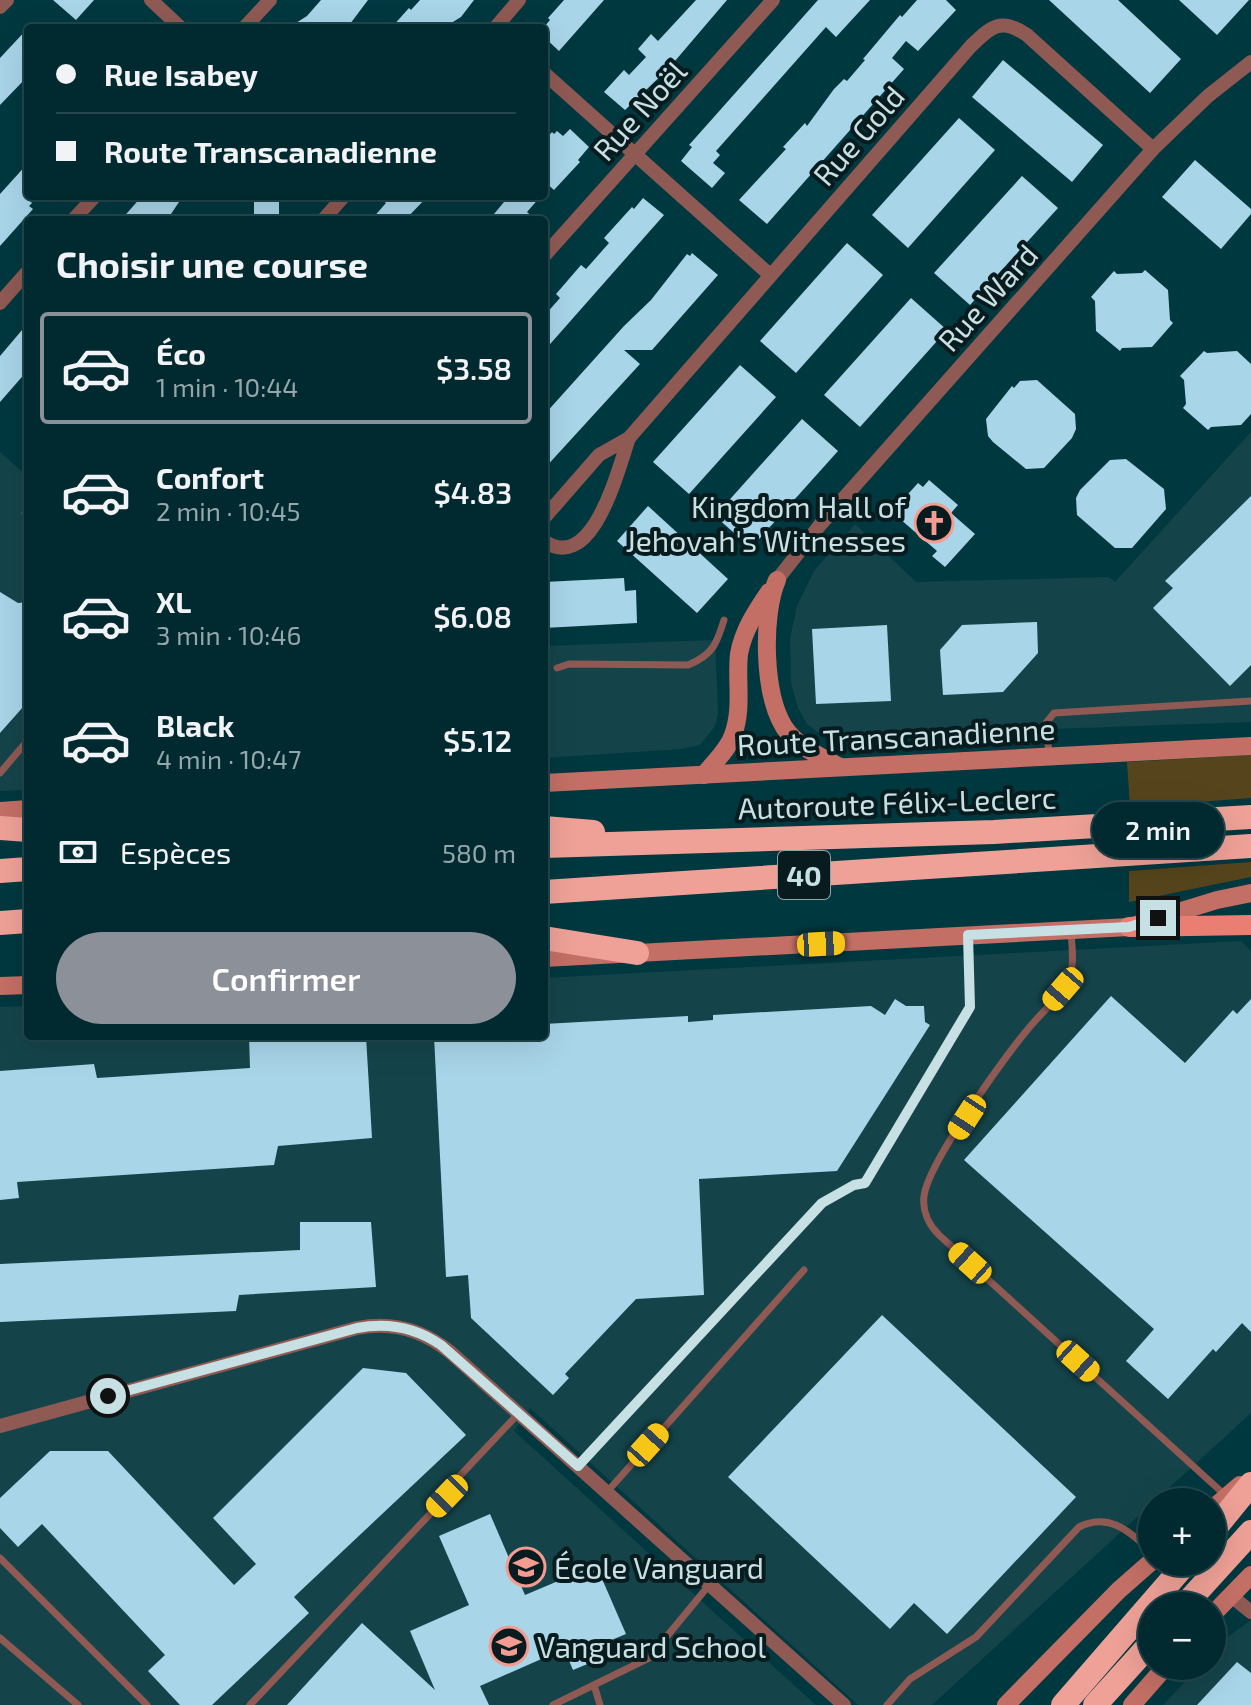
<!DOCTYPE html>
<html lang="fr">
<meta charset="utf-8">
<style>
:root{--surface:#002a2f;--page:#0e363b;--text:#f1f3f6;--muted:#95a7aa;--line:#22464b;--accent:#8c9099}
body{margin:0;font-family:"Exo 2",sans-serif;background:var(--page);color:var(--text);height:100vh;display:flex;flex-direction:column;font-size:30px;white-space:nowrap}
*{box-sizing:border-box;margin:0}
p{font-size:26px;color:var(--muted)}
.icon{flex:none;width:44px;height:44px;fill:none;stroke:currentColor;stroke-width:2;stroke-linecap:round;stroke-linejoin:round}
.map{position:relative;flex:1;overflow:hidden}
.sheet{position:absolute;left:24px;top:216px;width:524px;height:824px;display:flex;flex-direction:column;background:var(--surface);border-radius:8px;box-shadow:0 8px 32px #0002,0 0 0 2px var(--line)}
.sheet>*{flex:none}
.banner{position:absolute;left:24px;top:24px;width:524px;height:176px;border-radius:8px;box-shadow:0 8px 32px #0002,0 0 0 2px var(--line);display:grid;align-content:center;height:176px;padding:0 32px;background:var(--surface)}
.fabs{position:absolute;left:1138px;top:1488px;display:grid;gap:16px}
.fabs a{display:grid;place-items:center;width:88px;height:88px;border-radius:50%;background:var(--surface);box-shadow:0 8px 32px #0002,0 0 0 2px var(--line);font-size:40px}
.end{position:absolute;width:36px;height:36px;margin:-18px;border:10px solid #c7e0e3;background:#111;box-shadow:0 0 0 4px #111}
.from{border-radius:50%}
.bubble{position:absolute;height:56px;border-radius:28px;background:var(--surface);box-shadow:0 8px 32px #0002,0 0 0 2px var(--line);font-size:26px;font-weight:600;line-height:56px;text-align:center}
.car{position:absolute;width:24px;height:48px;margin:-24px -12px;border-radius:10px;box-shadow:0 0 6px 2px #0007;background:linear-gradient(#f5c518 24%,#345 0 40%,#f5c518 0 76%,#345 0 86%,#f5c518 0)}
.banner b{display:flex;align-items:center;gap:28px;height:76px;font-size:30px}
.banner b+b{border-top:2px solid var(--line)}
.banner i{width:20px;height:20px;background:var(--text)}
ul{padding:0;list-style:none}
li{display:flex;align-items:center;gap:24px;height:112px;margin:0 16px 12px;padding:0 16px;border:4px solid transparent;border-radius:8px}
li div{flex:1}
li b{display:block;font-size:30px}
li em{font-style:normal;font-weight:600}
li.on{border-color:var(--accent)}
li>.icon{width:72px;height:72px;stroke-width:1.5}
h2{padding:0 32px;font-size:36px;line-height:96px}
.pay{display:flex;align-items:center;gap:20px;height:88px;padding:0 32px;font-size:30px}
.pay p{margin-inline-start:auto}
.action{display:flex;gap:16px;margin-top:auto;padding:16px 32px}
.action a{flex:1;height:92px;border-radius:48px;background:var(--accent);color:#fff;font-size:32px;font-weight:600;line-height:92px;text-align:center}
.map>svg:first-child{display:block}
.built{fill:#14444a}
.green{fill:#56451c}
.building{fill:#a9d5e9}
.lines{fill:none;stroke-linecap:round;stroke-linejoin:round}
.service{stroke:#8f5a53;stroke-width:7}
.minor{stroke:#8f5a53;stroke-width:14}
.secondary{stroke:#c36f65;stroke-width:18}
.primary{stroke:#eb7e73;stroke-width:20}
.motorway{stroke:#efa197;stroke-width:24}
.route{stroke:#c7e0e3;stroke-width:10}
.labels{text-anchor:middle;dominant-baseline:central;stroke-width:8;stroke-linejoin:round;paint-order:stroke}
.shield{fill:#081c1f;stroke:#8ea5a8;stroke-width:2}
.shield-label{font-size:28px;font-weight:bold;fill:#c7e0e3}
.street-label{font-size:30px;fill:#c7e0e3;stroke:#081c1f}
.poi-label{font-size:30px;fill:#c7e0e3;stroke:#081c1f;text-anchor:start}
</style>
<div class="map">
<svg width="1251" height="1705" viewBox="0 0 1251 1705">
<rect width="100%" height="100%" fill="#00383f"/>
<g class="built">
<path d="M1251 432V722L824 737 807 724 798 708 791 683 790 638 797 606 814 571 855 524 916 582 1109 577 1115 582Z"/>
<path d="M0 452 28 477V790L0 791Z"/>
<path d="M715 640 718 713 715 726 700 745 681 749 544 758V646Z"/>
<path d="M1241 941 1251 951V1413L932 1705H858L530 1408 514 1431 816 1705H0V1007L28 1006V1036H544V978Z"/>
<path d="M1251 1620V1705H1163L1200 1666H1212V1653L1229 1636Z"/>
</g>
<g class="green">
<path d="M1251 755V798L1130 807 1127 762Z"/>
<path d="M1251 862V877L1129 902V871Z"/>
</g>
<g class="building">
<path d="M53 0H94L76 20Z"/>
<path d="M321 0H368L347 28H288L307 16Z"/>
<path d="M420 0H474L461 17 443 28H391L409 8 411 10Z"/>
<path d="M564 0H604L559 51 544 37V27L550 20 548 18Z"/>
<path d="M696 0H727L669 68 625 110 604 92 624 70 629 75 646 57 638 49 651 34 658 41Z"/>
<path d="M818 0H870L836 37 826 27 716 151 720 155 713 163 725 173 712 188 681 161 692 147 689 145Z"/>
<path d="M917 0H946L956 10 918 51 906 41 892 58 904 69 767 224 739 200 786 149 783 147 805 123 807 126 834 89 844 79 847 81 865 60 863 59 900 15 902 17Z"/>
<path d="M1049 0H1118L1181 59 1150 93Z"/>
<path d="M1179 0H1249L1217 35Z"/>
<path d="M28 28V76L0 105V58Z"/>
<path d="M1003 60 1103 145 1072 182 972 97Z"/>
<path d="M959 118 995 150 908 248 872 215Z"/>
<path d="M570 129 589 147 578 160 580 162 554 190 544 181V141L552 132 554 134 557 131 563 136Z"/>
<path d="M1195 160 1251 209V214L1221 249 1162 197Z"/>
<path d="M28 163V199L32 203 29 206 33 209 0 246V194Z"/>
<path d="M1022 176 1058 208 970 305 934 273Z"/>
<path d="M142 196H183L167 220H121Z"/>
<rect x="254" y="196" width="25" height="24"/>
<path d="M378 196H428L405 220H371L386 203Z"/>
<path d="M509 196H541L527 212 536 220H489Z"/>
<path d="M643 198 664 215 544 351V316L560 298 556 294 581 265 586 269 609 243 604 238 632 207 634 209Z"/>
<path d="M847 243 883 275 796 373 760 341Z"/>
<path d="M692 253 718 275 652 350H624L640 364 544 469V415L624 326 651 300 687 254 690 256Z"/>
<path d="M1145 270 1168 290 1170 320 1173 323 1152 347 1122 348 1120 351 1096 331 1095 301 1091 297 1114 271 1117 274 1142 273Z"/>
<path d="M911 298 947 330 860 427 824 395Z"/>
<path d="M28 323V370L0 402V356Z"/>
<path d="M1204 351 1207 353 1237 351 1251 364V414L1241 425 1211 427 1208 430 1183 408 1186 404 1184 380 1180 376Z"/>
<path d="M740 365 776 397 689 494 653 462Z"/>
<path d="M1037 380 1075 414 1076 429 1072 438 1044 468 1026 469 993 442 988 436 986 419 1012 386 1014 388 1020 381Z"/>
<path d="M802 419 838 451 751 548 715 516Z"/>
<path d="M1126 459 1164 489 1166 509 1132 548H1115L1077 515 1076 498 1080 490 1110 460Z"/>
<path d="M929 480 958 505 951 513 975 534 945 567 932 556 937 551 892 512 918 483 923 487Z"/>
<path d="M1251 496V665L1230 686 1153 608 1173 588 1165 581Z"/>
<path d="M648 506 728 579 697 613 617 541Z"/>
<path d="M624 578 625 591 636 590 637 623 544 628V582Z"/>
<path d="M0 592 18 603 28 602V707H23L0 733Z"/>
<path d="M1037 622 1038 653 1003 692 943 695 940 650 962 625Z"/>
<path d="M887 625 891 701 816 704 812 629Z"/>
<path d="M1111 996 1185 1063 1233 1010 1237 1014 1251 999V1332L1242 1323 1216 1352 1213 1349 1168 1399 1126 1361 1154 1329 964 1160Z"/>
<path d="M895 999 906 1006H924L925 1022 930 1025 837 1171 699 1179 704 1295 636 1299 565 1374 569 1378 553 1395 471 1318 468 1275 446 1277 434 1036H544V1024L688 1016V1022L713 1020V1015L871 1006 885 1015Z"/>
<path d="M249 1036H366L372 1138 278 1146 274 1165 17 1182 19 1198 0 1200V1071L94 1064 97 1078 250 1068Z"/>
<path d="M300 1222H371L376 1287 239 1295 236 1311 0 1322V1264L300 1250Z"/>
<path d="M882 1315 1076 1497 947 1634 914 1603 890 1629 728 1477Z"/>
<path d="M363 1368 406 1373 466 1435 294 1597 309 1613 212 1705H180L148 1671 165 1655 42 1524 18 1547 0 1528V1498L50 1451H108L234 1585 256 1564 213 1518Z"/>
<path d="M490 1514 525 1595 596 1565 626 1634 597 1646 602 1658 573 1670 564 1649 480 1686 489 1705H287L362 1623 435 1690 410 1631 469 1605 439 1536Z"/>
<path d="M1237 1662 1251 1673V1705H1197Z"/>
</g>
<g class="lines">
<g class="service">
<path d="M25 513 28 515"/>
<path d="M557 668 569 664 688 665C713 655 717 643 724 620"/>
<path d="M1049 754 1046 723 1054 713 1251 701"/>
<path d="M0 773 28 740"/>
<path d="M1071 932C1072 948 1075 967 1068 981 1058 999 1041 1013 1028 1029 1004 1058 928 1163 924 1196 922 1211 929 1225 939 1235L1225 1495"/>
<path d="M578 1466 822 1203 854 1185 865 1183 967 1012 970 1002 968 937"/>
<path d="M607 1492 804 1270"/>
<path d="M0 1558 147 1705"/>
<path d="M0 1638 78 1705"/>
<path d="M594 1685 600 1705"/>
<path d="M250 1705 447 1496 455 1481 518 1414"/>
<path d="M553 1705 649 1658 710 1584"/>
<path d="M887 1705 910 1679 976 1637 1079 1527C1110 1512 1130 1532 1152 1552"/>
</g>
<g class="minor">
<path d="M151 0 181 28"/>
<path d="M0 7 7 0"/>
<path d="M244 28 270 0"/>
<path d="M495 28 519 0"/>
<path d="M544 73 770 275"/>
<path d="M73 220 95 196"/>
<path d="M323 220 344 196"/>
<path d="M544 256 773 0"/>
<path d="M0 303 28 271"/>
<path d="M544 518 599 455 629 438 971 46C992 26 1001 17 1027 35L1153 149"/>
<path d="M544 541C593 575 618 469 629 438"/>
<path d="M777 580 820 525 1153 149 1208 96 1251 62"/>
<path d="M0 1426 357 1328C392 1321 423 1330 450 1352L844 1705"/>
<path d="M1230 1595 1251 1612"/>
</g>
<g class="secondary">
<path d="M777 580C762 615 763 693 784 727 797 747 820 756 840 767"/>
<path d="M704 775C714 762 728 750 733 735 743 708 736 681 739 654 743 631 756 611 769 592"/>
<path d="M544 783 1251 746"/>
<path d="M0 811 28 809"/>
<path d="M544 958 1129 927 1217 900 1251 893"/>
<path d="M0 986 28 985"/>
<path d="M1212 1509 1240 1485"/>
<path d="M1212 1615 1251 1575"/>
<path d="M1006 1705 1119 1590 1152 1561"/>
<path d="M1132 1705 1166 1666"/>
</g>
<path class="primary" d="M1129 927 1251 925"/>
<g class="motorway">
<path d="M0 828 28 830"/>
<path d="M544 828 593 832"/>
<path d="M544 846 994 832 1251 817"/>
<path d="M0 871 28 869"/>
<path d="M544 892 1251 846"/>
<path d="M0 923 28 921"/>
<path d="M544 938 637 953"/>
<path d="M1212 1532 1251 1484"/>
<path d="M1184 1606 1251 1532"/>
<path d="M1063 1705 1187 1562"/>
<path d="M1095 1705 1152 1642"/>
</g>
</g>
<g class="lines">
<path class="route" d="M108 1396 357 1328C388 1322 415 1327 441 1345L578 1466 822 1203 854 1185 865 1183 970 1007 968 935 1129 927 1158 918"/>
</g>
<defs>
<g id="church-ring" transform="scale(2)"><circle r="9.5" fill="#081c1f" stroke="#f59c92" stroke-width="1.5"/><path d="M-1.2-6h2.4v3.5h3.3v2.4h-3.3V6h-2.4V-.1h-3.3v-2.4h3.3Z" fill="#f59c92"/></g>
<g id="school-ring" transform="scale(2)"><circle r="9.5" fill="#081c1f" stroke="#f59c92" stroke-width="1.5"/><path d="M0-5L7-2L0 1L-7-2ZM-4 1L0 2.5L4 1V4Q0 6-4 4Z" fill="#f59c92"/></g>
</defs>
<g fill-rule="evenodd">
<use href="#church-ring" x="934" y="523"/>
<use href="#school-ring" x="526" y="1567"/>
<use href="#school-ring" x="509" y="1646"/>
</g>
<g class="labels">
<rect class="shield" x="778" y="851" width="52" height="48" rx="6"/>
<g class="shield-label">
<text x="804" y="875">40</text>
</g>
<g class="street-label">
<text transform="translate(639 110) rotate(-48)">Rue Noël</text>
<text transform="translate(858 135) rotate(-49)">Rue Gold</text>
<text transform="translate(987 297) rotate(-48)">Rue Ward</text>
<text transform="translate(896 736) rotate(-3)">Route Transcanadienne</text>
<text transform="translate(897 802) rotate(-2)">Autoroute Félix-Leclerc</text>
</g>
<g class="poi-label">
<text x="906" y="506" text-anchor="end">Kingdom Hall of<tspan x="906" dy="34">Jehovah's Witnesses</tspan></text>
<text x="554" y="1567">École Vanguard</text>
<text x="537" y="1646">Vanguard School</text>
</g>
</g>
</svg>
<div class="fabs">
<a>+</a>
<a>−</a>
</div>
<i class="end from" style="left:108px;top:1396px"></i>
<i class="end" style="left:1158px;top:918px"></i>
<div class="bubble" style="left:1092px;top:802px;width:132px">2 min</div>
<i class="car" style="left:821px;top:944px;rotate:87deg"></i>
<i class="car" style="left:1063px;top:989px;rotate:221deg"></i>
<i class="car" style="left:967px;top:1117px;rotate:213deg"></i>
<i class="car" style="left:970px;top:1263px;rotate:312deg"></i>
<i class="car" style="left:1078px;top:1361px;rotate:132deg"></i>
<i class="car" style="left:648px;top:1445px;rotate:42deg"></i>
<i class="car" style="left:447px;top:1496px;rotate:224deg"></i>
<div class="banner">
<b><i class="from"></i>Rue Isabey</b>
<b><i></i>Route Transcanadienne</b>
</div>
<section class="sheet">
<h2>Choisir une course</h2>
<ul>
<li class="on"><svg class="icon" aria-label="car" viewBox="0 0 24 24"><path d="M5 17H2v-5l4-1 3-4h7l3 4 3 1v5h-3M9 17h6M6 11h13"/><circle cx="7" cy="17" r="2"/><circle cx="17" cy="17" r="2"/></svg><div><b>Éco</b><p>1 min · 10:44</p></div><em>$3.58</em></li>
<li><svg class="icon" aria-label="car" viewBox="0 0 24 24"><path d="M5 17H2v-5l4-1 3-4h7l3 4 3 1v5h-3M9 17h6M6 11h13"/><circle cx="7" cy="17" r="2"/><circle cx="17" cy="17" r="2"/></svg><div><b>Confort</b><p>2 min · 10:45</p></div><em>$4.83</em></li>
<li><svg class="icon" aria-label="car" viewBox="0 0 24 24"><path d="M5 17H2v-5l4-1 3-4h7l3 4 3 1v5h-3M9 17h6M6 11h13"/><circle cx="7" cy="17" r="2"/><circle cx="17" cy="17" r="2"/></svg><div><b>XL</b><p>3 min · 10:46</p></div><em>$6.08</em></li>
<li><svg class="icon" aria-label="car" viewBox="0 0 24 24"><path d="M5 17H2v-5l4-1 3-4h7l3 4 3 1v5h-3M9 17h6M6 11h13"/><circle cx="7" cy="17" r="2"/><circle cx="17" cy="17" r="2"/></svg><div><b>Black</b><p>4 min · 10:47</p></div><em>$5.12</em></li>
</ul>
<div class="pay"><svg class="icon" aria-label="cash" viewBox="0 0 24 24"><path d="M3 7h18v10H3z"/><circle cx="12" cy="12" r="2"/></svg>Espèces<p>580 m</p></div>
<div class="action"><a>Confirmer</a></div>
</section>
</div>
